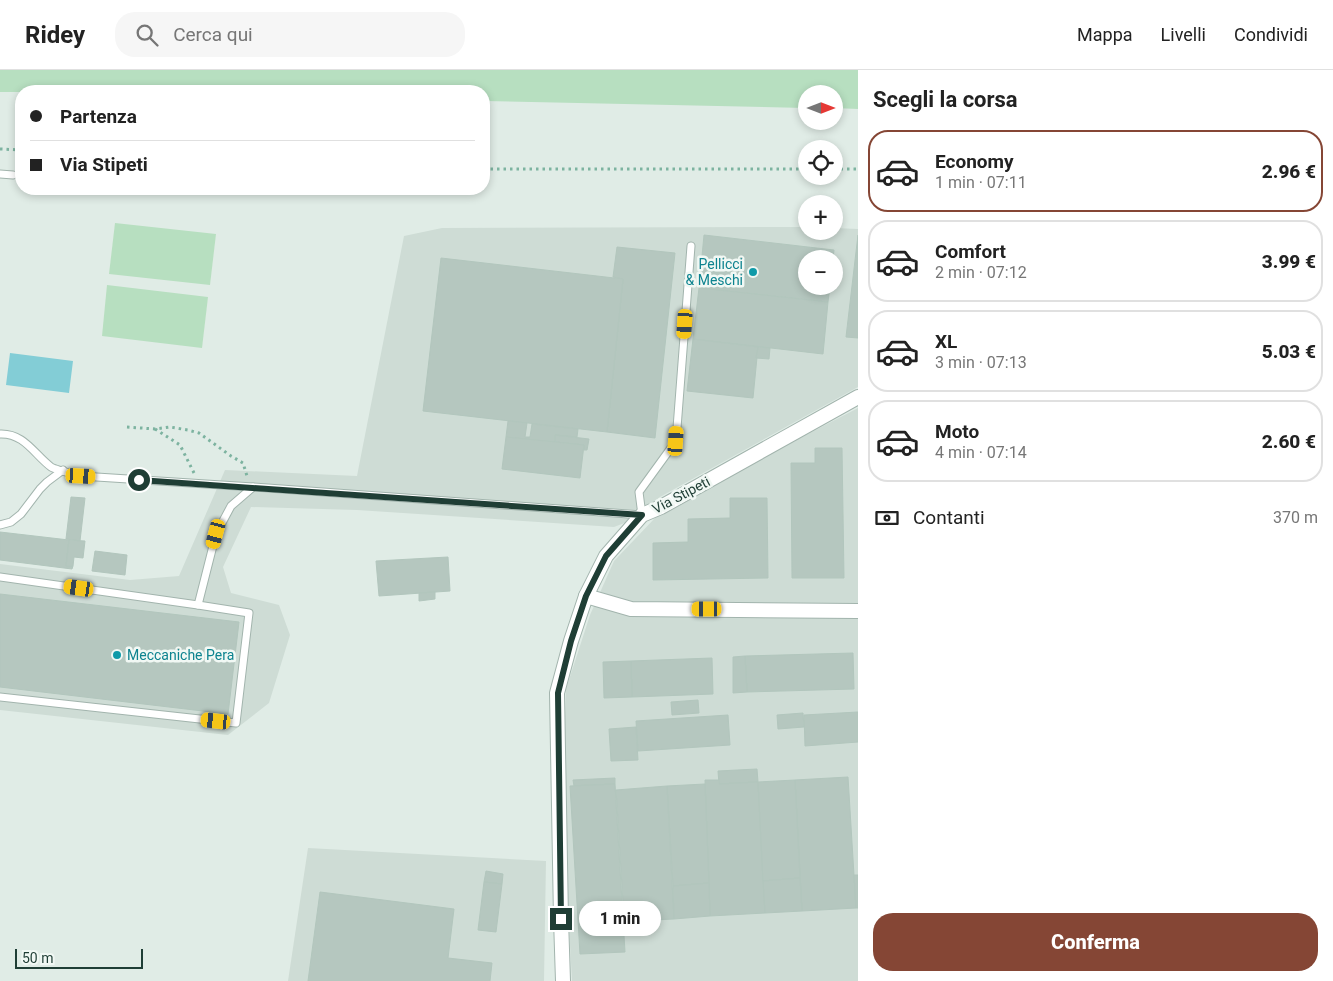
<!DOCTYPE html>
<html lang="it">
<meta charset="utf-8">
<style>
:root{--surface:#fff;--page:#f6f6f6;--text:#222;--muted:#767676;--line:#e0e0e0;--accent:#854635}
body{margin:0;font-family:Roboto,sans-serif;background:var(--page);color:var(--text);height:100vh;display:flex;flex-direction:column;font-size:19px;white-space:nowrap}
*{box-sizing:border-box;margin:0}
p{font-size:16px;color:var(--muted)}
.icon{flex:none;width:28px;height:28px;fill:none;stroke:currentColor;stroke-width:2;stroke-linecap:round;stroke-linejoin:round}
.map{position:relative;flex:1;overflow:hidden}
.side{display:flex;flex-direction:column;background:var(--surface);width:475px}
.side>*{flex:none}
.hud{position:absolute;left:15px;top:15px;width:475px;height:110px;border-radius:20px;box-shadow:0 2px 8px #0003;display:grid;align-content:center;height:110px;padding:0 15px;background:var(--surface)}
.needle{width:32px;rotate:90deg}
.buttons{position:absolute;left:798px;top:15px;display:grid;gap:10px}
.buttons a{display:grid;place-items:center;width:45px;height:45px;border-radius:50%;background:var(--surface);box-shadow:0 2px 8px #0003;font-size:25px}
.scale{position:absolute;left:15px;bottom:12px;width:128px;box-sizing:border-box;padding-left:5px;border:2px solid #1f3e35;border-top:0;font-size:14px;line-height:18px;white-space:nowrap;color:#1f3e35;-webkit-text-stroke:4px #f1f8f4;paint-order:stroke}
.end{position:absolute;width:22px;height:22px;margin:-11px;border:6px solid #1f3e35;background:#fff;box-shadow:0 0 0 2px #fff}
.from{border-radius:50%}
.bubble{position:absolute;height:35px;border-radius:18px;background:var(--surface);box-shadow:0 2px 8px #0003;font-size:16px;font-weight:800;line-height:35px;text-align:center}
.car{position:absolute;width:15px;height:30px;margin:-15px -8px;border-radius:6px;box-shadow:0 0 4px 1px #0007;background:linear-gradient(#f5c518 24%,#345 0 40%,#f5c518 0 76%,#345 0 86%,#f5c518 0)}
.hud b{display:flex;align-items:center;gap:18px;height:48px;font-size:19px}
.hud b+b{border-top:1px solid var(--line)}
.hud i{width:12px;height:12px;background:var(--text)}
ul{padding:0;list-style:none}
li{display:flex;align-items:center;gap:15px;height:82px;margin:0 10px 8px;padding:0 5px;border:2px solid var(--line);border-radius:20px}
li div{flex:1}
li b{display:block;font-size:19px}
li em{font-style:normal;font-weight:800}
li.selected{border-color:var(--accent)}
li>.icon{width:45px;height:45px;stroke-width:1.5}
h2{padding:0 15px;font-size:22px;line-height:60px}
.pay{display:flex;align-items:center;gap:12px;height:55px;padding:0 15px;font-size:19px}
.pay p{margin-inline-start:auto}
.primary-button{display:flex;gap:10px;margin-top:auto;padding:10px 15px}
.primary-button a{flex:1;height:58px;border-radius:20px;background:var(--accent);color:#fff;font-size:20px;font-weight:800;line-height:58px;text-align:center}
header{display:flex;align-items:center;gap:30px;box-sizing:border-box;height:70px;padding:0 25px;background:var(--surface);border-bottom:1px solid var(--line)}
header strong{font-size:24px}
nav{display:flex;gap:28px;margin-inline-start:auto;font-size:18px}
.search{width:350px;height:45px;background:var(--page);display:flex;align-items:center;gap:12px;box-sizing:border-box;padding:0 18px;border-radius:20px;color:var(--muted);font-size:19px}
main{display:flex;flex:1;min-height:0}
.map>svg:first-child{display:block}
.built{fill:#cedcd5;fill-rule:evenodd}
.green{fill:#b7dfc0}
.water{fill:#83cdd6}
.building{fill:#b5c7bf;stroke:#b2c6bd}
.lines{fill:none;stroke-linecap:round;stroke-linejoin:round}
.lane-casing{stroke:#a2b4ad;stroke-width:9}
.street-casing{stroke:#a2b4ad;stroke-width:16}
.path{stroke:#7db3a0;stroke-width:3;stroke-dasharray:2.5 4;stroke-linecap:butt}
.lane{stroke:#fff;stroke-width:7}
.street{stroke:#fff;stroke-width:14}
.route{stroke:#1f3e35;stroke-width:6}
.culture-dot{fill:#0f9aa8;stroke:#f1f8f4;stroke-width:2}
.labels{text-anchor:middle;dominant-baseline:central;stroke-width:5;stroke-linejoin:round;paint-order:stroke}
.culture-label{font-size:14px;fill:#0d838f;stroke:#f1f8f4;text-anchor:end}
.street-label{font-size:14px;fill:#1f3e35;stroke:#f1f8f4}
</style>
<header>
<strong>Ridey</strong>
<div class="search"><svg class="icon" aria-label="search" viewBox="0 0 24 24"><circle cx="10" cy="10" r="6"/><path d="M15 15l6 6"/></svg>Cerca qui</div>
<nav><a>Mappa</a><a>Livelli</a><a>Condividi</a></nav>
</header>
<main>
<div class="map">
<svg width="858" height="911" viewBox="0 0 858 911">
<rect width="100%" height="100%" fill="#e0ece6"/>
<g class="built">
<path d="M783 157H806V161H834V158L858 159V317L660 427 627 452 614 457 357 440 251 437 223 497 231 523 279 535 290 565 269 633 228 665 0 640V494L130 510 179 506 225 400 357 406 404 166 442 158ZM806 189H834V216H806Z"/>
<path d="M858 338V911H572L562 728 566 619 590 545 614 491 655 448 713 413Z"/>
<path d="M308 778 546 791 544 911H288Z"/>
</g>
<g class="green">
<path d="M0 0H858V39L834 38V24H806V38L484 31V21L0 22Z"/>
<path d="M115 153 216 164 210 215 109 204Z"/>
<path d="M107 215 208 227 202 278 102 266Z"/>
</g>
<path class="water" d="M10 283 73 291 69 323 6 315Z"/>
<g class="building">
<path d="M704 165 834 180 833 189H806V216H830L828 232 699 218Z"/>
<path d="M858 165V268L846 267Z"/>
<path d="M617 177 675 183 655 368 607 362 623 209 613 207Z"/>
<path d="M441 188 623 209 607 362 423 341Z"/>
<path d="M699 218 828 232 823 284 693 269Z"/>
<path d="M693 269 758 277 753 328 687 321Z"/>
<path d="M758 277 770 278 769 289 756 288Z"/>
<path d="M508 351 527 353 525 367H530L532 354 578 359 577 367 555 365V372L506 367Z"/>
<path d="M555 365 589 369 587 380H584V375L555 372Z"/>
<path d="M506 367 584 375 580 408 502 399Z"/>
<path d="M815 378H842L844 508H792L791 393H815Z"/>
<path d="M71 427 85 428 80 471 66 469Z"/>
<path d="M730 428H767L768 508 653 510V473L688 472V449L730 448Z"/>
<path d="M0 462 69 470 66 496H73L72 499 0 490Z"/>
<path d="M69 470 85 471 83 488 74 487 73 496H66Z"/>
<path d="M95 481 127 485 125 505 92 501Z"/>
<path d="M448 487 450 521 379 526 376 491Z"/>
<path d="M435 522V529L419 531V523Z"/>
<path d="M0 524 239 552 228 644 0 617Z"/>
<path d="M853 583 854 619 747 622 745 586Z"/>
<path d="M745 586 747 622 733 623V587Z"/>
<path d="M712 588 713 624 632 627 631 591Z"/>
<path d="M631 591 632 627 604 628 603 592Z"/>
<path d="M698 630 699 643 672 645 671 632Z"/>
<path d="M858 642V672L805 676 804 645Z"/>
<path d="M803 643 804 657 778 659 777 645Z"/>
<path d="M728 645 730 675 638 681 636 651Z"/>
<path d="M636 657 638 690 611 691 609 659Z"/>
<path d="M757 699 758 712 719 714 718 701Z"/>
<path d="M848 707 856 838 802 841 795 710Z"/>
<path d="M615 708V714L574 716 573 710Z"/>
<path d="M705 710H719V714L758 712 765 843 710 846Z"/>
<path d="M795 710 800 808 763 811 758 712Z"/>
<path d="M615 714 625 882 580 884 570 716Z"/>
<path d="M705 714 709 813 673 816 667 716Z"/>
<path d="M667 716 674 849 634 851V849H624L616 720Z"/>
<path d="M486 801 503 804 502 814 484 812Z"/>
<path d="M854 805H858V838H856Z"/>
<path d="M800 808 802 841 765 843 763 811Z"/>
<path d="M484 812 502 814 496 862 478 860Z"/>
<path d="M709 813 710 846 674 849 673 816Z"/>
<path d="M320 822 454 839 448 888 492 893 490 911H308Z"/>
</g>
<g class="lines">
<g class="lane-casing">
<g id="lane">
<path d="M0 104 13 105"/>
<path d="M0 364C24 363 34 384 51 397 56 400 74 404 81 406L253 417"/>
<path d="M0 455 11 452 21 444 40 419 47 412 63 400"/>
<path d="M0 507 198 535 249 543 236 653 0 627"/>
<path d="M198 535 216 464 231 436 253 417 642 445 639 422 676 371 691 176"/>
</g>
</g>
<g class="street-casing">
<g id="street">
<path d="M586 526 631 539 858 541"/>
<path d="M563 911 561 849 557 623 571 571 586 526 606 486 642 445 661 437 858 327"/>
</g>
</g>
<g class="path">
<path d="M0 79 21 80"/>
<path d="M484 99H806"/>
<path d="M834 99H858"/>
<path d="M127 357 155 359 170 357 188 360 199 363 231 386 243 393 247 406"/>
<path d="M155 359 180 375 194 403"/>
</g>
<use href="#lane" class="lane"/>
<use href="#street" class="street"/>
</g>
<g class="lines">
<path class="route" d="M139 410 642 445 606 486 586 526 571 571 558 623 561 849"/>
</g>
<g class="culture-dot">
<circle cx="753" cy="202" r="5"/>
<circle cx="117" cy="585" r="5"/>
</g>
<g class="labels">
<g class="culture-label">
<text x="743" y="194">Pellicci<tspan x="743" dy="16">&amp; Meschi</tspan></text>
<text x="127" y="585" text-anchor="start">Meccaniche Pera</text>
</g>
<g class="street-label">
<text transform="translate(681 425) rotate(-28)">Via Stipeti</text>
</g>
</g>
</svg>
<div class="buttons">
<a><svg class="needle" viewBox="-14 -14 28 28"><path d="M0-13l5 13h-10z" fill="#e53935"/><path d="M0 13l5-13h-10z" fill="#767676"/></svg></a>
<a><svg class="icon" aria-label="locate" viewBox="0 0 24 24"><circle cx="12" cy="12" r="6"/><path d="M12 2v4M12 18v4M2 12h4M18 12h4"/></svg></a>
<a>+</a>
<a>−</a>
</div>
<div class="scale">50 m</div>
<i class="end from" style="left:139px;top:410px"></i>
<i class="end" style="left:561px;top:849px"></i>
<div class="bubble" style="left:579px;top:831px;width:82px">1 min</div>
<i class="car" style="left:685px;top:254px;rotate:184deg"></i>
<i class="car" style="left:676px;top:371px;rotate:4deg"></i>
<i class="car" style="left:81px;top:406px;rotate:93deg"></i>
<i class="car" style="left:216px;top:464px;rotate:195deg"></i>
<i class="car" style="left:79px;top:518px;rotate:278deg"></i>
<i class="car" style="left:707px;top:539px;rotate:270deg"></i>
<i class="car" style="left:216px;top:651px;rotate:276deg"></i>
<div class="hud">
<b><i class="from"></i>Partenza</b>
<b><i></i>Via Stipeti</b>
</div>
</div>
<section class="side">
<h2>Scegli la corsa</h2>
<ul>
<li class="selected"><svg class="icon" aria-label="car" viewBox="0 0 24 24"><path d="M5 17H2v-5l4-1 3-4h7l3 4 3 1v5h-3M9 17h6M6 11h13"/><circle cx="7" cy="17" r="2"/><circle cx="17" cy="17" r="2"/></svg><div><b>Economy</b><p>1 min · 07:11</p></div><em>2.96 €</em></li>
<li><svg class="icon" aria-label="car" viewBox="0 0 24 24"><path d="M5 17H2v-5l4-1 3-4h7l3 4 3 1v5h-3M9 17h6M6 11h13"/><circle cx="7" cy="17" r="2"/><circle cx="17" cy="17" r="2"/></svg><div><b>Comfort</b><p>2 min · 07:12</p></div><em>3.99 €</em></li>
<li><svg class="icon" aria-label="car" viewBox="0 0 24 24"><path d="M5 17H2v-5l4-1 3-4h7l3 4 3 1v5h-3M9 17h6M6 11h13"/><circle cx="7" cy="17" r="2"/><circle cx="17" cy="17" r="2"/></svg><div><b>XL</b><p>3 min · 07:13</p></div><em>5.03 €</em></li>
<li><svg class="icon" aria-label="car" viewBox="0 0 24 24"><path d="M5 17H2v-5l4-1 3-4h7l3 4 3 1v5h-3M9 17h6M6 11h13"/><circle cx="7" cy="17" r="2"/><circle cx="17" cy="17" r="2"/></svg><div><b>Moto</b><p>4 min · 07:14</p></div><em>2.60 €</em></li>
</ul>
<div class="pay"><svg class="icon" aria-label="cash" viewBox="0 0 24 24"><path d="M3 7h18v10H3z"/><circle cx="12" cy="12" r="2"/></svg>Contanti<p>370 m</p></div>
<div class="primary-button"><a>Conferma</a></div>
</section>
</main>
